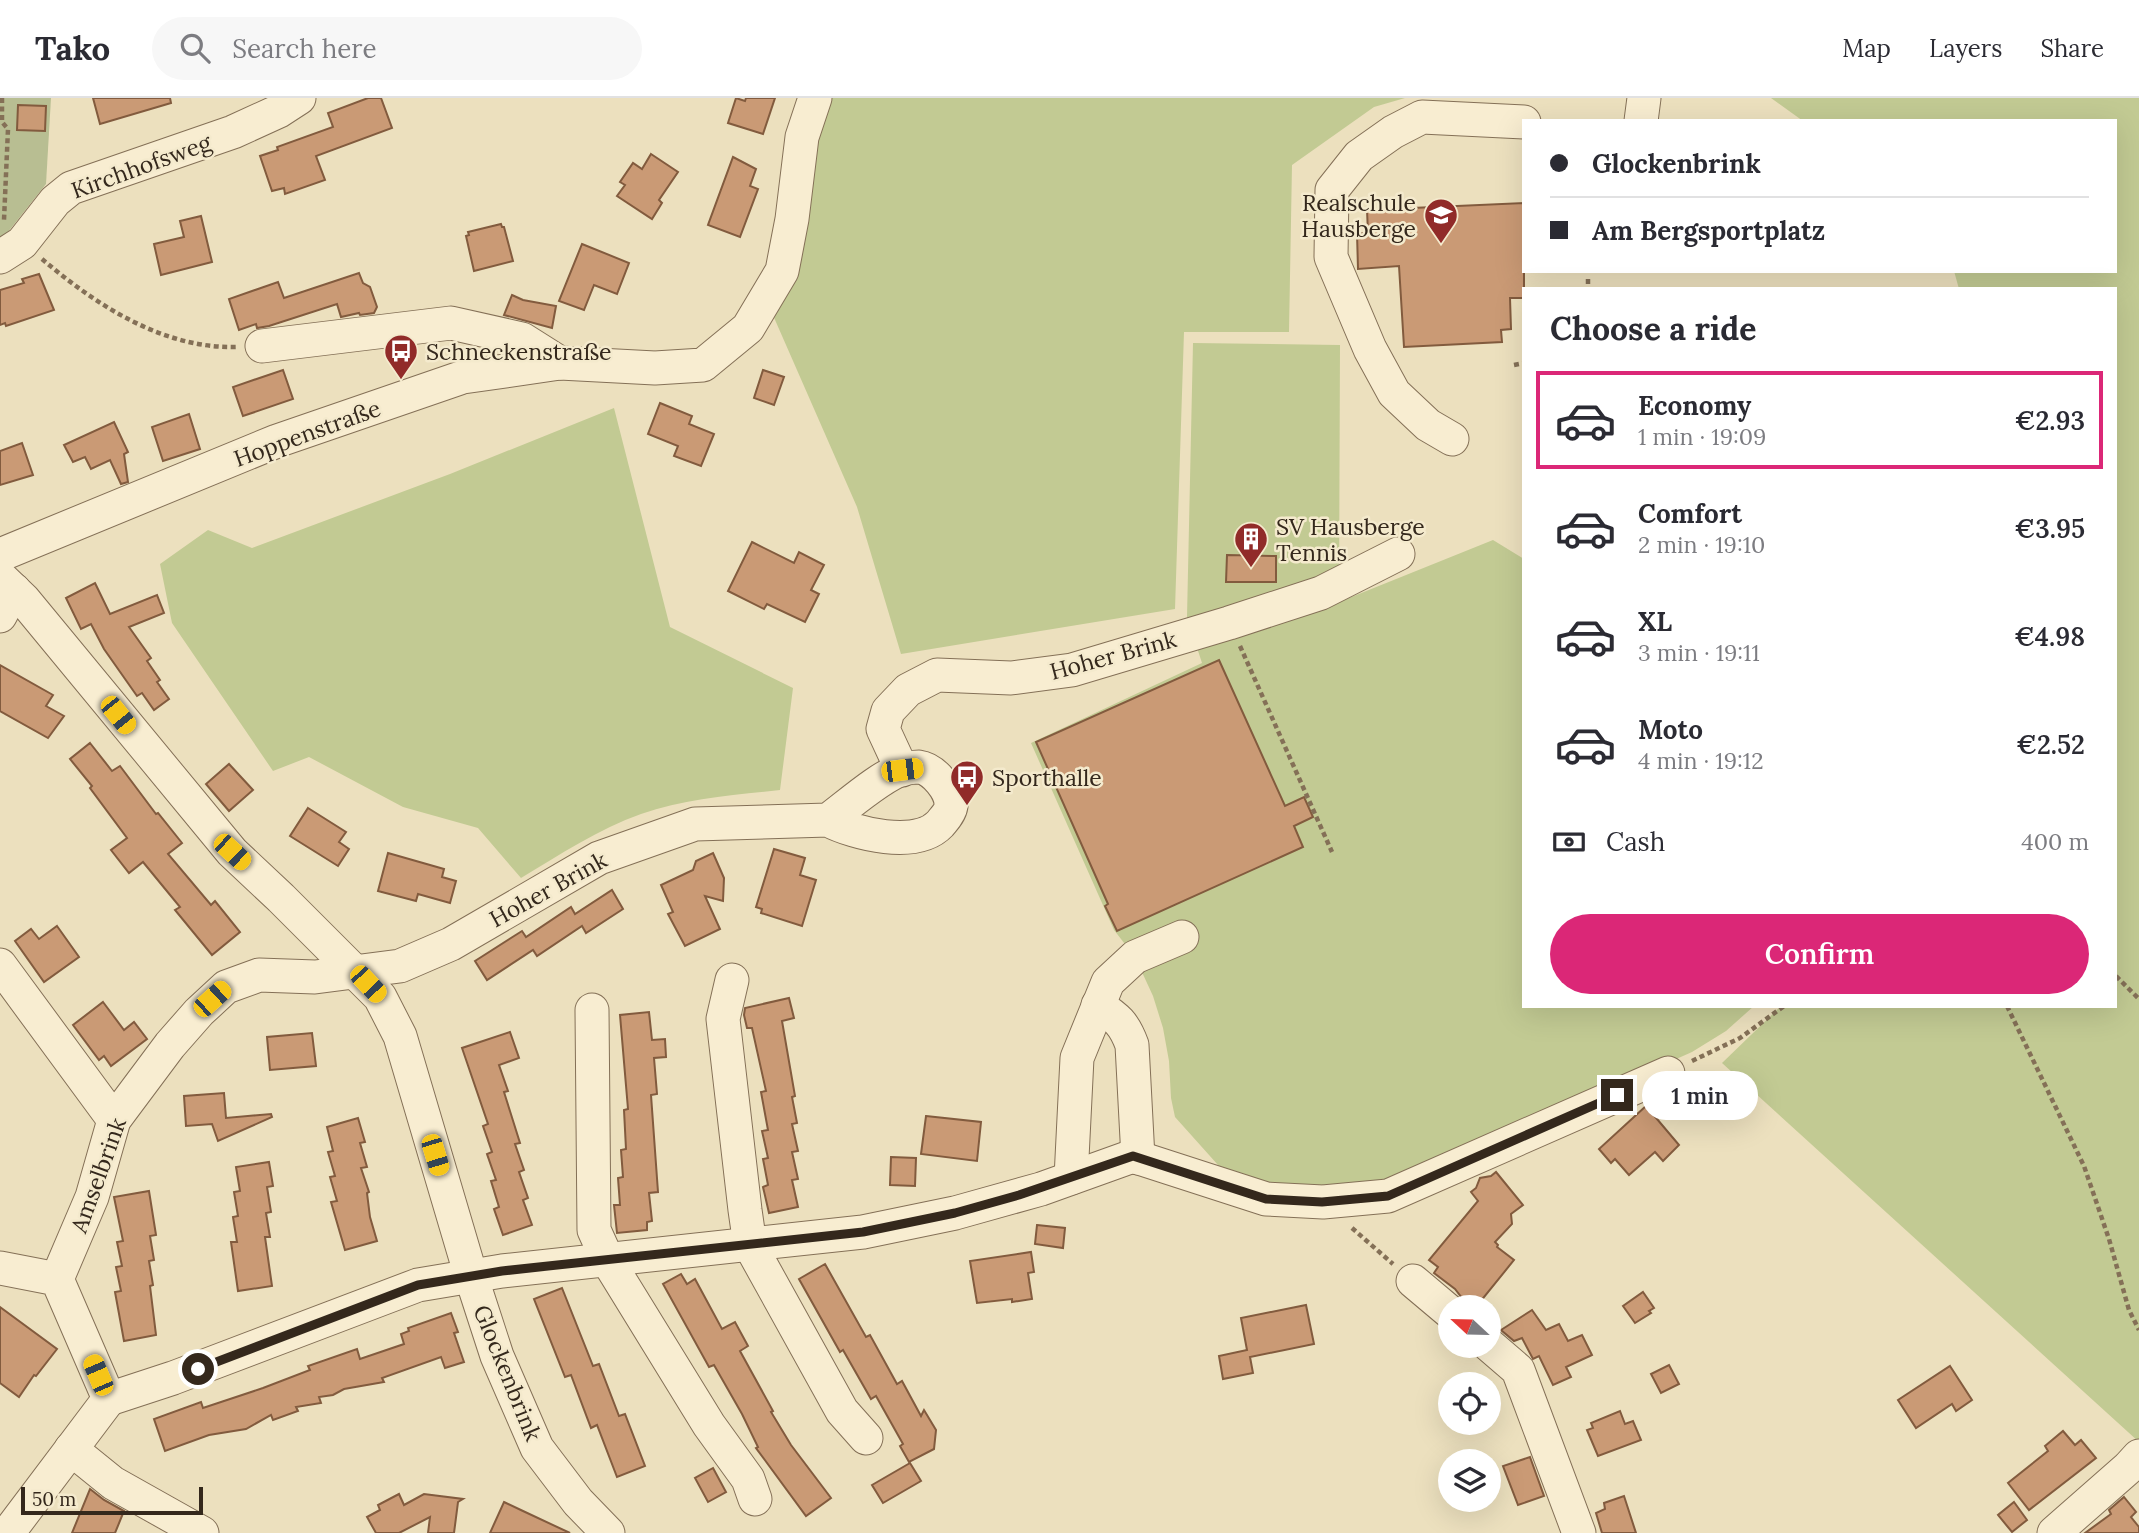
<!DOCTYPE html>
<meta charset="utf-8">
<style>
:root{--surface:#fff;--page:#f7f7f7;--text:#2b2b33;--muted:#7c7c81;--line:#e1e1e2;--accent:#db2777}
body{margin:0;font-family:Lora,serif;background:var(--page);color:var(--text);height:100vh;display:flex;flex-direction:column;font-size:26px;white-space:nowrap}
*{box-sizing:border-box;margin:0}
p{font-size:23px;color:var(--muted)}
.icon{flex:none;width:38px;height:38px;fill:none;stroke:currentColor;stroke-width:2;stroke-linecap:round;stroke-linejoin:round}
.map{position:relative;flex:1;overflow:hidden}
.details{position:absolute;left:1522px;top:189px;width:595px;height:721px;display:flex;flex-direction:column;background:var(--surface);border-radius:0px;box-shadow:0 7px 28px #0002}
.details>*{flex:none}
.banner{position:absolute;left:1522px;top:21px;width:595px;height:154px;border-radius:0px;box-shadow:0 7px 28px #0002;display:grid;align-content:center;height:154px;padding:0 28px;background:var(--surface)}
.needle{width:46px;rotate:292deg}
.fabs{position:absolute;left:1438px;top:1197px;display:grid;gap:14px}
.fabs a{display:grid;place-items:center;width:63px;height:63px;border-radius:50%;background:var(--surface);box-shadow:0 7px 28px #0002;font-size:35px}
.scale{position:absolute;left:21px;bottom:18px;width:182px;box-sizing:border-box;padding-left:7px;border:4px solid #34281c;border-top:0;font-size:19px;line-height:24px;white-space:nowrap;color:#34281c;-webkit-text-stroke:5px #f4eacd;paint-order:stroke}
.end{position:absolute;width:32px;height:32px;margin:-16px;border:9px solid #34281c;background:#fff;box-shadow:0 0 0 4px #fff}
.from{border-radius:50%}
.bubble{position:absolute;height:49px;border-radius:24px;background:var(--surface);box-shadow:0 7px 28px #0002;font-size:23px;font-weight:600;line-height:49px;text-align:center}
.car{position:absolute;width:21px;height:42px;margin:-21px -10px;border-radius:9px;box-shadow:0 0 5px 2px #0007;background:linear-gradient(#f5c518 24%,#345 0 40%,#f5c518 0 76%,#345 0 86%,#f5c518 0)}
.banner b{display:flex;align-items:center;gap:24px;height:66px;font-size:26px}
.banner b+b{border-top:2px solid var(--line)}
.banner i{width:18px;height:18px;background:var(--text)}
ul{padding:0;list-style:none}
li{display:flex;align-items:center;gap:21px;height:98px;margin:0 14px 10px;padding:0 14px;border:4px solid transparent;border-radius:0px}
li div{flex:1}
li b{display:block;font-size:26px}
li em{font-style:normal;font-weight:600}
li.on{border-color:var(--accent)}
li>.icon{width:63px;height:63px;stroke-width:1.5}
h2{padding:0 28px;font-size:32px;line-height:84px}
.pay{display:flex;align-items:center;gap:18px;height:77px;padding:0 28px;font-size:26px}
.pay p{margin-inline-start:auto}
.action{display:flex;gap:14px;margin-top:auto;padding:14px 28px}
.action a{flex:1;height:80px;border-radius:42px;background:var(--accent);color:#fff;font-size:28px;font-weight:600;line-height:80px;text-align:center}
header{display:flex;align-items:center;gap:42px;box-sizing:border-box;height:98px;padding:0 35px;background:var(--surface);border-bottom:2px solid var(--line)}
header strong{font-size:33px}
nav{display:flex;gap:38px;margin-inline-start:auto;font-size:24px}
.search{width:490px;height:63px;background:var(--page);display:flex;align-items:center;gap:18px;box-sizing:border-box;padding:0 24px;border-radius:38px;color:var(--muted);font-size:26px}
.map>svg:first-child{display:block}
.green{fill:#c2ca93}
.cemetery{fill:#b8be92}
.building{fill:#ca9a75;stroke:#825b3e;stroke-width:2}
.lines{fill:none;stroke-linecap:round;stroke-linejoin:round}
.minor-casing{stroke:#847057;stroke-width:35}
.path{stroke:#847057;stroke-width:4.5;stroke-dasharray:5 3.5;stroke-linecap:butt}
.minor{stroke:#f8edd1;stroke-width:33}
.route{stroke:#34281c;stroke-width:9}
.labels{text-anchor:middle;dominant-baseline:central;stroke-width:5;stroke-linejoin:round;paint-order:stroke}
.street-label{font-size:23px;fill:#34281c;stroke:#f4eacd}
.poi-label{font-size:23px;fill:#34281c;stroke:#f4eacd;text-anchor:start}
</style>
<header>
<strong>Tako</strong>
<div class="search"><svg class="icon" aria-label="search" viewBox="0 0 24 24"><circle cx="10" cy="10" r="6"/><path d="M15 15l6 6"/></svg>Search here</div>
<nav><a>Map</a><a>Layers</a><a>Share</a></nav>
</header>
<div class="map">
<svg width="2139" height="1435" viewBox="0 0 2139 1435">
<rect width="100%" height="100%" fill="#ece0be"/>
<g class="green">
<path d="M822 0H1405L1374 9 1292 67 1289 234H1184L1175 511 901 556 857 409 772 215Z"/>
<path d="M1771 0H2139V1344L1722 965 1781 908H2116V191H1959L1954 173H2116V23H1803Z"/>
<path d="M1193 245 1340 247 1339 504 1493 442 1524 461V908H1754L1726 933 1692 954 1384 1091 1361 1097 1241 1081 1218 1067 1175 1019 1171 1000 1169 963 1163 930 1153 898 1135 859 1114 832 1031 645 1202 565 1187 519Z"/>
<path d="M614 310 670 529 793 590 780 692C734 697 686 700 641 716 599 731 559 757 521 780L478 730 403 709 309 659 273 673 172 525 160 466 208 432 252 450 450 376Z"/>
</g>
<path class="cemetery" d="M0 0H51L46 86 4 139 0 141Z"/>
<g class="building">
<path d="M93 0H170L171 5 100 26Z"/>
<path d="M368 0H381L392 30 316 58 325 82 285 96 284 90 272 93 260 58 278 52 277 49 333 29 328 15Z"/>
<path d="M736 0 745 3 746 0H775L763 36 728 25Z"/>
<path d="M18 7 46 8 45 33 17 32Z"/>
<path d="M651 56 678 74 659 102 662 105 652 121 617 98 625 87 620 84 633 65 642 71Z"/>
<path d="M733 59 756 71 750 88 758 91 740 139 708 127Z"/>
<path d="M1524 105V200H1510L1511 231 1501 232 1502 244 1404 249 1399 168 1358 171 1357 135H1368L1367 112Z"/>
<path d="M201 118 212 164 161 177 154 146 184 139 180 123Z"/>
<path d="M501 126 502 129H504L513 163 474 173 466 138 469 137 468 134Z"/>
<path d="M582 146 629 165 617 196 594 187 584 212 559 203Z"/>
<path d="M359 175 363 185 370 189 377 209 374 215 360 217 359 215 341 219 337 206 269 228 257 230 256 226 239 232 229 201 278 184 284 200Z"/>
<path d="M39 176 54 212 6 228 5 225 0 227V192L24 185 22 181Z"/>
<path d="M512 197 523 202 556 208 552 230 504 217Z"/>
<path d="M283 272 293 301 243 318 233 289Z"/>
<path d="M763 272 784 279 774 307 754 300Z"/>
<path d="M660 305 692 318 689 326 714 336 701 368 674 358 678 348 648 336Z"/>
<path d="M189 316 200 351 163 363 152 329Z"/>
<path d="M114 324 128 354 124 356 128 384 121 386 110 362 91 371 85 359 73 364 64 347Z"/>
<path d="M22 345 33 377 0 387V353Z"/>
<path d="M752 444 794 465 799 454 824 467 811 492 819 496 805 524 767 506 764 511 728 493Z"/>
<path d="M1227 457 1276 458V484H1226Z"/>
<path d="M95 485 110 516 157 497 164 515 129 529 151 560 147 563 160 582 157 584 169 601 154 612 142 595 137 598 104 551 91 526 81 531 66 500Z"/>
<path d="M1219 562 1285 708 1304 699 1313 719 1294 728 1303 749 1117 833 1105 808 1108 806 1036 644Z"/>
<path d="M0 567 53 597 46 608 64 618 48 640 0 613Z"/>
<path d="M90 645 112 673 120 668 156 716 158 715 182 745 168 756 211 807 215 803 240 834 212 857 175 812 180 809 143 764 129 775 111 752 127 740 90 690 92 688 70 661Z"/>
<path d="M229 666 253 692 229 713 206 686Z"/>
<path d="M308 710 346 734 339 744 349 751 338 768 290 738Z"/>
<path d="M774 751 805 760 800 777 816 782 802 828 761 815 762 811 756 809Z"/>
<path d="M388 755 444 771 442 779 456 783 450 805 418 796 416 803 378 793Z"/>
<path d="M713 755 724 780 723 803 705 798 720 831 685 848 668 816 673 814 661 787 693 772 696 763Z"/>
<path d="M612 792 623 811 586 835 582 828 537 858 533 852 487 882 475 863 522 833 526 839 571 809 575 816Z"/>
<path d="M57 828 79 859 44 884 15 843 31 831 39 841Z"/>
<path d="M789 900 794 920 782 923 795 998 792 999 797 1025 792 1026 798 1053 792 1054 798 1081 792 1082 798 1109 769 1115 763 1089 768 1087 763 1061 768 1060 762 1033 768 1032 761 994 766 993 752 930H747L744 917 745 910Z"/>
<path d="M103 904 124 932 134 924 147 941 111 968 104 958 99 962 73 927Z"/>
<path d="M649 914 652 942 665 941 666 959 654 960 657 996 651 997 658 1094 649 1095 652 1123 647 1124V1132L617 1135 614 1107H620L618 1080 623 1079 621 1052 626 1051 624 1012 628 1011 620 917Z"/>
<path d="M510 934 519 960 499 967 508 993 504 994 520 1045 515 1046 524 1072 519 1074 528 1100 523 1102 532 1127 503 1137 494 1111 499 1109 491 1083 496 1082 487 1056 492 1054 483 1028 488 1026 462 950Z"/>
<path d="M312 935 316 968 270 972 267 939Z"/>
<path d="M224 995 226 1020 271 1016 272 1019 218 1043 212 1026 186 1028 184 998Z"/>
<path d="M1646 1008 1679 1047 1663 1063 1655 1054 1629 1077 1615 1061 1611 1065 1599 1051Z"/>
<path d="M926 1018 981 1024 977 1063 921 1056Z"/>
<path d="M358 1020 365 1044 360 1045 367 1069 361 1070 369 1094 367 1095 370 1119 377 1143 345 1152 331 1104 337 1103 330 1079 335 1078 328 1054 333 1053 327 1029Z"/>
<path d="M891 1059 916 1060 915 1088 890 1087Z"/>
<path d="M269 1064 273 1088 267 1089 271 1114 266 1115 270 1139H265L272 1188 238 1193 231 1144H237L233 1119 238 1118 234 1094 240 1093 236 1069Z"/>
<path d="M1496 1074 1523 1107 1511 1116 1512 1126 1495 1144 1498 1147 1497 1149 1514 1162 1476 1209H1469L1455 1191 1434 1175 1438 1169 1429 1162 1478 1103 1471 1094 1476 1090 1480 1080 1491 1078Z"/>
<path d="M149 1093 156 1137 150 1138 154 1162 149 1163 153 1187 150 1188 156 1237 124 1243 115 1194 121 1193 116 1169 122 1168 117 1144 123 1143 114 1099Z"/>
<path d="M1037 1127 1065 1130 1063 1150 1035 1146Z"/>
<path d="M1031 1154 1034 1174 1028 1175 1032 1201 1012 1204V1201L977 1205 970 1163Z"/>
<path d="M825 1166 866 1239 870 1237 897 1286 902 1283 921 1318 924 1312 936 1332 934 1351 909 1364 900 1348 903 1346 876 1298 871 1301 843 1252 840 1254 799 1181Z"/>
<path d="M681 1176 687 1186 695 1181 722 1231 735 1224 748 1248 740 1253 773 1313 771 1314 791 1347 831 1400 806 1418 756 1350 758 1349 742 1316 714 1267 709 1269 663 1186Z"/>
<path d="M562 1190 593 1268 599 1266 619 1318 625 1316 645 1368 617 1379 597 1327 591 1330 571 1277 565 1279 534 1201Z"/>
<path d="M1643 1194 1654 1210 1649 1213 1651 1215 1635 1225 1623 1208Z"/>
<path d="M1306 1207 1314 1246 1250 1259 1253 1275 1223 1281 1219 1258 1247 1252 1241 1220Z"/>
<path d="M0 1209 57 1251 36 1278 34 1277 19 1299 0 1285Z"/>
<path d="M1532 1212 1546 1232 1559 1226 1568 1243 1582 1237 1592 1257 1566 1269 1571 1279 1553 1287 1539 1258 1533 1261 1522 1240 1514 1243 1501 1232Z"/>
<path d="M451 1215 458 1234 454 1235 464 1264 445 1270 441 1259 382 1280 384 1284 344 1291 333 1297 319 1299 321 1305 296 1309 298 1313 273 1322 271 1317 246 1331 209 1337 165 1353 154 1321 201 1304 203 1310 263 1290 310 1272 308 1268 357 1251 360 1261 404 1246 401 1236 409 1233 408 1230Z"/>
<path d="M1669 1267 1679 1286 1661 1295 1651 1276Z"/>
<path d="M1950 1268 1972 1302 1956 1313 1952 1306 1916 1330 1898 1302Z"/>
<path d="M1620 1313 1625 1326 1633 1323 1641 1342 1598 1358 1587 1332 1593 1330 1591 1325Z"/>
<path d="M2063 1333 2075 1347 2081 1342 2096 1360 2029 1412 2008 1385 2048 1353 2045 1348Z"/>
<path d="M1530 1359 1544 1398 1518 1407 1503 1368Z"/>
<path d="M910 1365 921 1383 883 1405 872 1387Z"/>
<path d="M713 1370 726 1394 708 1404 695 1380Z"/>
<path d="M90 1391 104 1402 124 1413 115 1435H72Z"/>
<path d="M399 1396 404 1407 424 1396 463 1401 458 1404 454 1435H428L430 1419 399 1435H376L367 1419 380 1412 378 1407Z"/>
<path d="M1624 1398 1636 1435H1602L1596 1415 1605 1411 1604 1405Z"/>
<path d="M2124 1399 2136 1414 2131 1419 2139 1429V1435H2085L2111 1416 2109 1412Z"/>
<path d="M504 1404 523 1413 570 1435H490Z"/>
<path d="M2014 1404 2027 1422 2012 1434 1998 1417Z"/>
</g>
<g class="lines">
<g class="minor-casing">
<g id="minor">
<path d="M1641 23 1644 0"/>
<path d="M0 159 22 145 55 103 71 90 233 34 279 13 299 0"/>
<path d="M262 248 451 225 522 241 560 265"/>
<path d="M1452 341 1428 327 1394 295 1370 251 1331 159 1332 92 1359 58 1393 34 1422 19 1524 24"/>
<path d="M0 457 277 343 463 279 560 265 655 270 703 267 748 230 782 173 792 121 802 39 815 0"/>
<path d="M0 479 24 502 232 754 281 800 380 899 400 938 471 1178 497 1258 537 1350 578 1404 608 1435"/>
<path d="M0 518 14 492"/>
<path d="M902 672 883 631 888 613 908 592 937 577 1011 580 1072 572 1229 525 1321 495 1398 456"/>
<path d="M0 867 114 1022"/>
<path d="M732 882 723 921 745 1112 750 1147 842 1313 866 1340"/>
<path d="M1098 907C1117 920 1124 925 1132 947L1138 1060"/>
<path d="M592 912 594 1132 608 1163 709 1327 748 1381 755 1401"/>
<path d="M1071 1080 1077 960 1108 884 1135 859 1182 839"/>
<path d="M0 1170 57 1181 109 1301"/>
<path d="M57 1181 92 1099 114 1022 170 947 199 914 226 889 259 877 315 879 400 868 451 846 599 760 695 726 828 722C855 736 916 751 940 726 944 721 950 715 951 708 952 693 934 671 919 669 915 669 907 670 903 671 882 677 847 708 828 722"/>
<path d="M1413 1183 1451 1215"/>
<path d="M1489 1247 1518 1272 1579 1435"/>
<path d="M109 1301 173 1280 418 1187 502 1173 863 1134 955 1115 1041 1091 1133 1058 1266 1101 1323 1104 1388 1098 1668 975"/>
<path d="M71 1351 113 1385 202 1435"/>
<path d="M8 1435 109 1301"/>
<path d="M2054 1435 2128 1370 2139 1358"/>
</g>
</g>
<g class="path">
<path d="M2 0V24L8 31 4 122"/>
<path d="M42 161C96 207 163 251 237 249"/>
<path d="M1588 181V191"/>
<path d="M1514 267 1524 265"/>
<path d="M1240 548 1332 754"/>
<path d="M2116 878 2139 901"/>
<path d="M2007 908 2084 1068 2109 1141 2129 1212 2139 1232"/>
<path d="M1692 963 1740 940 1784 908"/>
<path d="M1352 1130 1393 1166"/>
</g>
<use href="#minor" class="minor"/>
</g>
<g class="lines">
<path class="route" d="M198 1271 418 1187 502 1173 863 1134 955 1115 1019 1097 1133 1058 1266 1101 1322 1104 1388 1098 1617 997"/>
</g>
<defs>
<g id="school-pin" transform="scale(1.75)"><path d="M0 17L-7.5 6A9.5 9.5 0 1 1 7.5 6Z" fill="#912b29" stroke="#f4eacd"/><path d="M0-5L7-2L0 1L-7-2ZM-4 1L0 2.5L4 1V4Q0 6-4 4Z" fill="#fff"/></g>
<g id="bus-pin" transform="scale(1.75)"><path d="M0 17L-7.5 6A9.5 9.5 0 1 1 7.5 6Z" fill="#912b29" stroke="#f4eacd"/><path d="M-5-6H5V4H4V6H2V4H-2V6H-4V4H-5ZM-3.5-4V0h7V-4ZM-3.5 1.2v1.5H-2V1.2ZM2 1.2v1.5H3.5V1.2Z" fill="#fff"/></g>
<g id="building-pin" transform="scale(1.75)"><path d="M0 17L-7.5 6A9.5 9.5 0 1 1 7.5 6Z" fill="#912b29" stroke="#f4eacd"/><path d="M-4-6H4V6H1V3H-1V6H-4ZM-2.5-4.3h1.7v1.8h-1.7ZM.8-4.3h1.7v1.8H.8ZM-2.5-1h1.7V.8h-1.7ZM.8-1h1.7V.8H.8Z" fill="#fff"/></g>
</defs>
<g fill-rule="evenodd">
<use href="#school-pin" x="1441" y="117"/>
<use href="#bus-pin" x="401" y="253"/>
<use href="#building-pin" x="1251" y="441"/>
<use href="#bus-pin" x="967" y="679"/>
</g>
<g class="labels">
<g class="street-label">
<text transform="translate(141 68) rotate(-20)">Kirchhofsweg</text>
<text transform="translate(307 335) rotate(-20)">Hoppenstraße</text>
<text transform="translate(1113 557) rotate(-15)">Hoher Brink</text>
<text transform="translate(548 791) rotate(-29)">Hoher Brink</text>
<text transform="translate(98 1077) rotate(-70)">Amselbrink</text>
<text transform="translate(508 1275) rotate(68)">Glockenbrink</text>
</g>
<g class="poi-label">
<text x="1416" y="104" text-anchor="end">Realschule<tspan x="1416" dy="26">Hausberge</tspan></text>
<text x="426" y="253">Schneckenstraße</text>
<text x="1276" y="428">SV Hausberge<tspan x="1276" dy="26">Tennis</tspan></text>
<text x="992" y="679">Sporthalle</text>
</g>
</g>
</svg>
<div class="fabs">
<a><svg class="needle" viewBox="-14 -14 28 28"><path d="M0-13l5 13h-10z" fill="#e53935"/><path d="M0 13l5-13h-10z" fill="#7c7c81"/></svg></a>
<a><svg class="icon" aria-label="locate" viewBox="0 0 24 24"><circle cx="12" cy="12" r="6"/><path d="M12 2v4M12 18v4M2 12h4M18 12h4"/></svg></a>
<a><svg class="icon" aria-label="layers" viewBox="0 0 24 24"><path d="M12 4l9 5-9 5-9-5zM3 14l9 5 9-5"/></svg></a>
</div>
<div class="scale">50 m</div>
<i class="end from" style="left:198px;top:1271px"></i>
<i class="end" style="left:1617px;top:997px"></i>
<div class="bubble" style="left:1642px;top:973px;width:116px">1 min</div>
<i class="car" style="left:118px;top:617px;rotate:141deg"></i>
<i class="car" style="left:902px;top:672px;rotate:83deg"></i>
<i class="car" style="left:232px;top:754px;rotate:133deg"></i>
<i class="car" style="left:368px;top:886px;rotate:137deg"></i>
<i class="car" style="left:212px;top:901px;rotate:48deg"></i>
<i class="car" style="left:435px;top:1057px;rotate:163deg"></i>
<i class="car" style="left:98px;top:1277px;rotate:337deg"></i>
<div class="banner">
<b><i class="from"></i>Glockenbrink</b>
<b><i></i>Am Bergsportplatz</b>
</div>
<section class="details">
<h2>Choose a ride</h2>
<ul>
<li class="on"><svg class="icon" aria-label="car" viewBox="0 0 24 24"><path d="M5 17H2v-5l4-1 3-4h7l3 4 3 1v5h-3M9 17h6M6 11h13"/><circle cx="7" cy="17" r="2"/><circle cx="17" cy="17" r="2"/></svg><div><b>Economy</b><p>1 min · 19:09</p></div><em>€2.93</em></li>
<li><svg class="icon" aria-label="car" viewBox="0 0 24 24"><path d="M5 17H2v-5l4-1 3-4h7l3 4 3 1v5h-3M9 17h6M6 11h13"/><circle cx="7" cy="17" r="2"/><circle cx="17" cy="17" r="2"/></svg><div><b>Comfort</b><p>2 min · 19:10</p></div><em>€3.95</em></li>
<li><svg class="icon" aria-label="car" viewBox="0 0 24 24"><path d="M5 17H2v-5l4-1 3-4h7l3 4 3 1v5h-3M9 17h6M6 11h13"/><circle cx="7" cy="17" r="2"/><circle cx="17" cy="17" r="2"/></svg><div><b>XL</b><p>3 min · 19:11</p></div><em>€4.98</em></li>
<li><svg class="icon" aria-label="car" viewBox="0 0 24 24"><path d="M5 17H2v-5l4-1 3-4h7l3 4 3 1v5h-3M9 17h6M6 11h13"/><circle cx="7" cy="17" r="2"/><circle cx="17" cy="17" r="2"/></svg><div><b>Moto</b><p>4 min · 19:12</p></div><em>€2.52</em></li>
</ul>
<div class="pay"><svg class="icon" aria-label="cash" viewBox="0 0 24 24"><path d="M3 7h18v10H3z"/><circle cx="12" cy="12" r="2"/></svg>Cash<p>400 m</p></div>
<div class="action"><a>Confirm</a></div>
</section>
</div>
